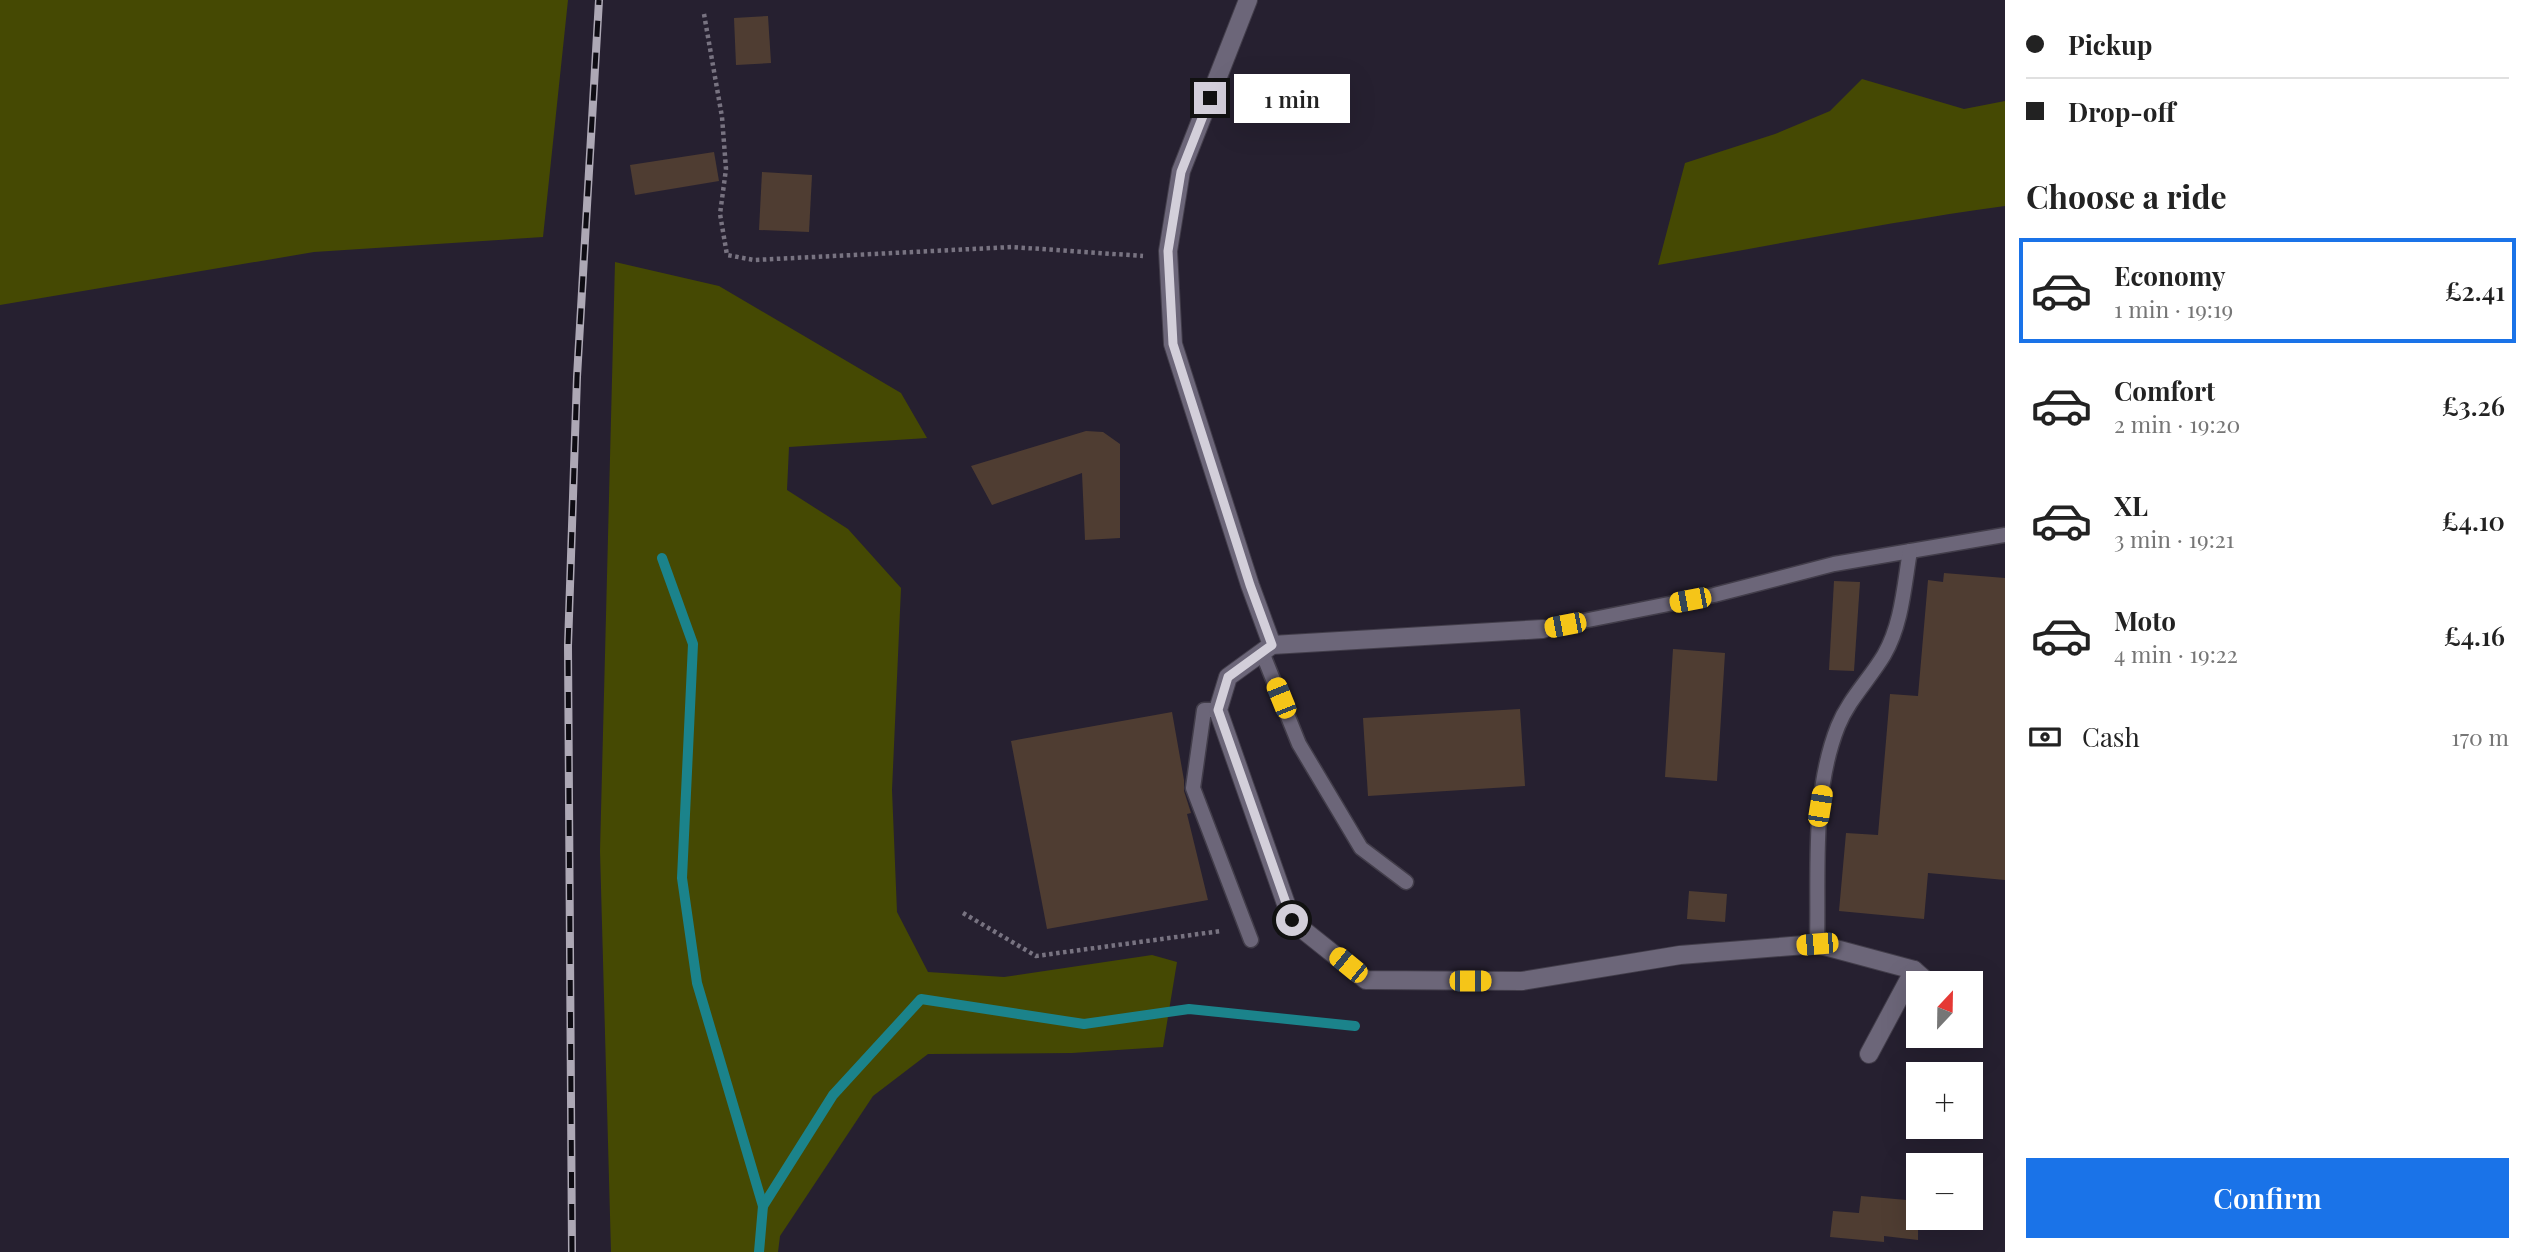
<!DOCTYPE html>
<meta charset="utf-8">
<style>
:root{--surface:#fff;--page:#f2f2f2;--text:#222;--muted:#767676;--line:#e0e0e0;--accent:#1a73e8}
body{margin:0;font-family:"Playfair Display",serif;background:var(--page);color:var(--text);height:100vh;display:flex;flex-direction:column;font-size:26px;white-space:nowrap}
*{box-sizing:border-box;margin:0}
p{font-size:23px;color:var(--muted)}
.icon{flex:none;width:38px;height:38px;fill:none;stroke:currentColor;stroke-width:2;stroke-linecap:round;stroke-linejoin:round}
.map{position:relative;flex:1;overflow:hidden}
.drawer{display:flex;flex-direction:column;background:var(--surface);width:525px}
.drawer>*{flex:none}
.guide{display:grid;align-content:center;height:154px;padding:0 21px;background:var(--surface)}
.needle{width:46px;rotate:22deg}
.controls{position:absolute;left:1906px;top:971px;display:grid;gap:14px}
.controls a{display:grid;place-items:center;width:77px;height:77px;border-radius:0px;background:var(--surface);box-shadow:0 7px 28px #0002;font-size:35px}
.end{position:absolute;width:32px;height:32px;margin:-16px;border:9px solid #d3cfda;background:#111;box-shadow:0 0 0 4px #111}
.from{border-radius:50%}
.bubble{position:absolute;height:49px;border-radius:0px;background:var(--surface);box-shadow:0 7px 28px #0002;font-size:23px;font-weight:600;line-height:49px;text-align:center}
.car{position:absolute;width:21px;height:42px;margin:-21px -10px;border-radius:9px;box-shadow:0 0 5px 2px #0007;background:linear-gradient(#f5c518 24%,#345 0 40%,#f5c518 0 76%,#345 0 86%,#f5c518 0)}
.guide b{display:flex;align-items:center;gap:24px;height:66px;font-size:26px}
.guide b+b{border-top:2px solid var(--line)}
.guide i{width:18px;height:18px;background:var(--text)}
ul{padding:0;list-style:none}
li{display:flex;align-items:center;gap:21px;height:105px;margin:0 14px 10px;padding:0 7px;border:4px solid transparent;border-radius:0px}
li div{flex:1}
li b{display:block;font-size:26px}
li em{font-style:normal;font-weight:600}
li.selected{border-color:var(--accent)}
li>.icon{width:63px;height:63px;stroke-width:1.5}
h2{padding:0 21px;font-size:32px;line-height:84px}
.pay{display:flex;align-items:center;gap:18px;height:77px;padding:0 21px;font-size:26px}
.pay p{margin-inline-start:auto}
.cta{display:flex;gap:14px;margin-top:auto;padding:14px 21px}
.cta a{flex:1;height:80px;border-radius:0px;background:var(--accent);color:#fff;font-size:28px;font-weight:600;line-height:80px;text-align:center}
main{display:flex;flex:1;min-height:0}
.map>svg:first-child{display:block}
.green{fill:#454903}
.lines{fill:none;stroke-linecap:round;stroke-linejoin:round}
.stream{stroke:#1b838b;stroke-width:10}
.building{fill:#4f3d32}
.lane-casing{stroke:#423d4a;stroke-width:17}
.street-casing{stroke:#423d4a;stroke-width:20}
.path{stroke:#787381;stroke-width:4.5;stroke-dasharray:3.5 3.5;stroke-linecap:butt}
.lane{stroke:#6c6679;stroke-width:14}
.street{stroke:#6c6679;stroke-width:18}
.rail-casing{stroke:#ada8b5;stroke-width:8}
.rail{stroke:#0e0c13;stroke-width:5;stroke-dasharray:16;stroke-linecap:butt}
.route{stroke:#d3cfda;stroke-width:9}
</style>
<main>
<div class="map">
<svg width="2005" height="1252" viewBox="0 0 2005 1252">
<rect width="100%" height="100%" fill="#262030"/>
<g class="green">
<path d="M0 0H568L543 237 314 252 0 305Z"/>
<path d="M1862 79 1964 109 2005 101V206C1888 222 1774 245 1658 265L1685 163 1775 134 1830 111Z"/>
<path d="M615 262 719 286 901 393 927 438 789 447 787 490 848 529 901 588 892 790 897 912 928 972 1004 977 1152 955 1177 962 1163 1047 1072 1053 928 1054 873 1096 780 1236 778 1252H611L600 851Z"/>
</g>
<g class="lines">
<g class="stream">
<path d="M662 558 693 644 682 878 697 983 763 1206"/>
<path d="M759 1252 763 1206 833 1095 921 999 1084 1024 1189 1009 1355 1026"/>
</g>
</g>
<g class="building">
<path d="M768 16 771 63 736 65 734 18Z"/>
<path d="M714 152 719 181 635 195 630 165Z"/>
<path d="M762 172 812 175 809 232 759 230Z"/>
<path d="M1086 431 1103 432 1120 444V538L1085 540 1082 473 992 505 971 466Z"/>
<path d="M1944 573 2005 578V880L1928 873 1924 919 1839 911 1846 833 1878 835 1890 694 1918 696 1928 580 1943 582Z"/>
<path d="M1834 581 1860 582 1854 671 1829 670Z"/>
<path d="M1673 649 1725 653 1717 781 1665 777Z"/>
<path d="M1520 709 1525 786 1368 796 1363 718Z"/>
<path d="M1172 712 1184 780V791L1191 813 1187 814 1208 900 1047 929 1011 741Z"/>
<path d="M1689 891 1727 894 1725 922 1687 919Z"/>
<path d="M1861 1196 1918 1201V1240L1884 1236V1242L1830 1237 1833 1211 1859 1213Z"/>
</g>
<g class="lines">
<g class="lane-casing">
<g id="lane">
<path d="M1543 629 1714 595 1834 564 2005 535"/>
<path d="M1262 652 1299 744 1361 848 1406 882"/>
<path d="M1218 710H1204L1193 788 1251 940"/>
<path d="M1817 944C1819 873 1811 794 1838 726 1849 699 1869 680 1884 655 1902 624 1904 586 1910 551"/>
</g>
</g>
<g class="street-casing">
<g id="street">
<path d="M1248 0 1181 171 1168 251 1173 344 1250 585 1272 645"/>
<path d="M1543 629 1272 645 1228 677 1218 710 1292 921 1366 980 1522 981 1680 955 1817 944 1914 970 1930 984"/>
<path d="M1970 1018 1972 1019"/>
<path d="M1869 1054 1914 970"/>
</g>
</g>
<g class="path">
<path d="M704 14 722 117 726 169 720 214 727 255 754 260 1012 247 1143 256"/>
<path d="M963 913 1036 956 1221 931"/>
</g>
<use href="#lane" class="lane"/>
<use href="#street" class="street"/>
<g class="rail-casing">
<path id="rail" d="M572 1252 568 646 577 377 599 0"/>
</g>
<use href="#rail" class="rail"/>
</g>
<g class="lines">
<path class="route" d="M1210 98 1181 172 1168 251 1173 344 1250 585 1272 645 1228 677 1218 710 1292 920"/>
</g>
</svg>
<div class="controls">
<a><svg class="needle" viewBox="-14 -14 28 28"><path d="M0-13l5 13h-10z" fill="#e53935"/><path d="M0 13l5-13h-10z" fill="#767676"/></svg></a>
<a>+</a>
<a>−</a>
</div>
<i class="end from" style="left:1292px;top:920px"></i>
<i class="end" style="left:1210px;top:98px"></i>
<div class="bubble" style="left:1234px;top:74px;width:116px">1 min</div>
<i class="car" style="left:1690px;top:600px;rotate:259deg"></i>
<i class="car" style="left:1565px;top:625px;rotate:259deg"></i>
<i class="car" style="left:1281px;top:698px;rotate:338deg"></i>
<i class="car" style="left:1820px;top:806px;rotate:9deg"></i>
<i class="car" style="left:1817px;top:944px;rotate:265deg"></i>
<i class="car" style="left:1348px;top:965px;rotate:309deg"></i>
<i class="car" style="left:1470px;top:981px;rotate:90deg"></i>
</div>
<section class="drawer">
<div class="guide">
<b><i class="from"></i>Pickup</b>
<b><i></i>Drop-off</b>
</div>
<h2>Choose a ride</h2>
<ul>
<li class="selected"><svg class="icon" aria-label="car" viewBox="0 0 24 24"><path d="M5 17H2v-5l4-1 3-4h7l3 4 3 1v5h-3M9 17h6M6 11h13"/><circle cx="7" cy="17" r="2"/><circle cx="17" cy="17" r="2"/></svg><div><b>Economy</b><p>1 min · 19:19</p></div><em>£2.41</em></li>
<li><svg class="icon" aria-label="car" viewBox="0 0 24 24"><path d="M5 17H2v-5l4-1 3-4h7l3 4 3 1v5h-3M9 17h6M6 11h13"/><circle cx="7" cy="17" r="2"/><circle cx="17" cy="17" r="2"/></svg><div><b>Comfort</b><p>2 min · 19:20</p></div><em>£3.26</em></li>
<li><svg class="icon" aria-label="car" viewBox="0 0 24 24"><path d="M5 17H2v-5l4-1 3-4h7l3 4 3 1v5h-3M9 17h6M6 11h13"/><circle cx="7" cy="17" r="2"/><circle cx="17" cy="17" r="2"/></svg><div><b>XL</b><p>3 min · 19:21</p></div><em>£4.10</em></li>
<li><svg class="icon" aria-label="car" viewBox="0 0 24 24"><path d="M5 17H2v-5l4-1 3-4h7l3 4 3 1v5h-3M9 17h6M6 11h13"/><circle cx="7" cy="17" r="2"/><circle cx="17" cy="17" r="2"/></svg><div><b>Moto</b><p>4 min · 19:22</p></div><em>£4.16</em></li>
</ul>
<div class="pay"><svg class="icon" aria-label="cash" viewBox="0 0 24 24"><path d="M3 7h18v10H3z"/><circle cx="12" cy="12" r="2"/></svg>Cash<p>170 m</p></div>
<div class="cta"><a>Confirm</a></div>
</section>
</main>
